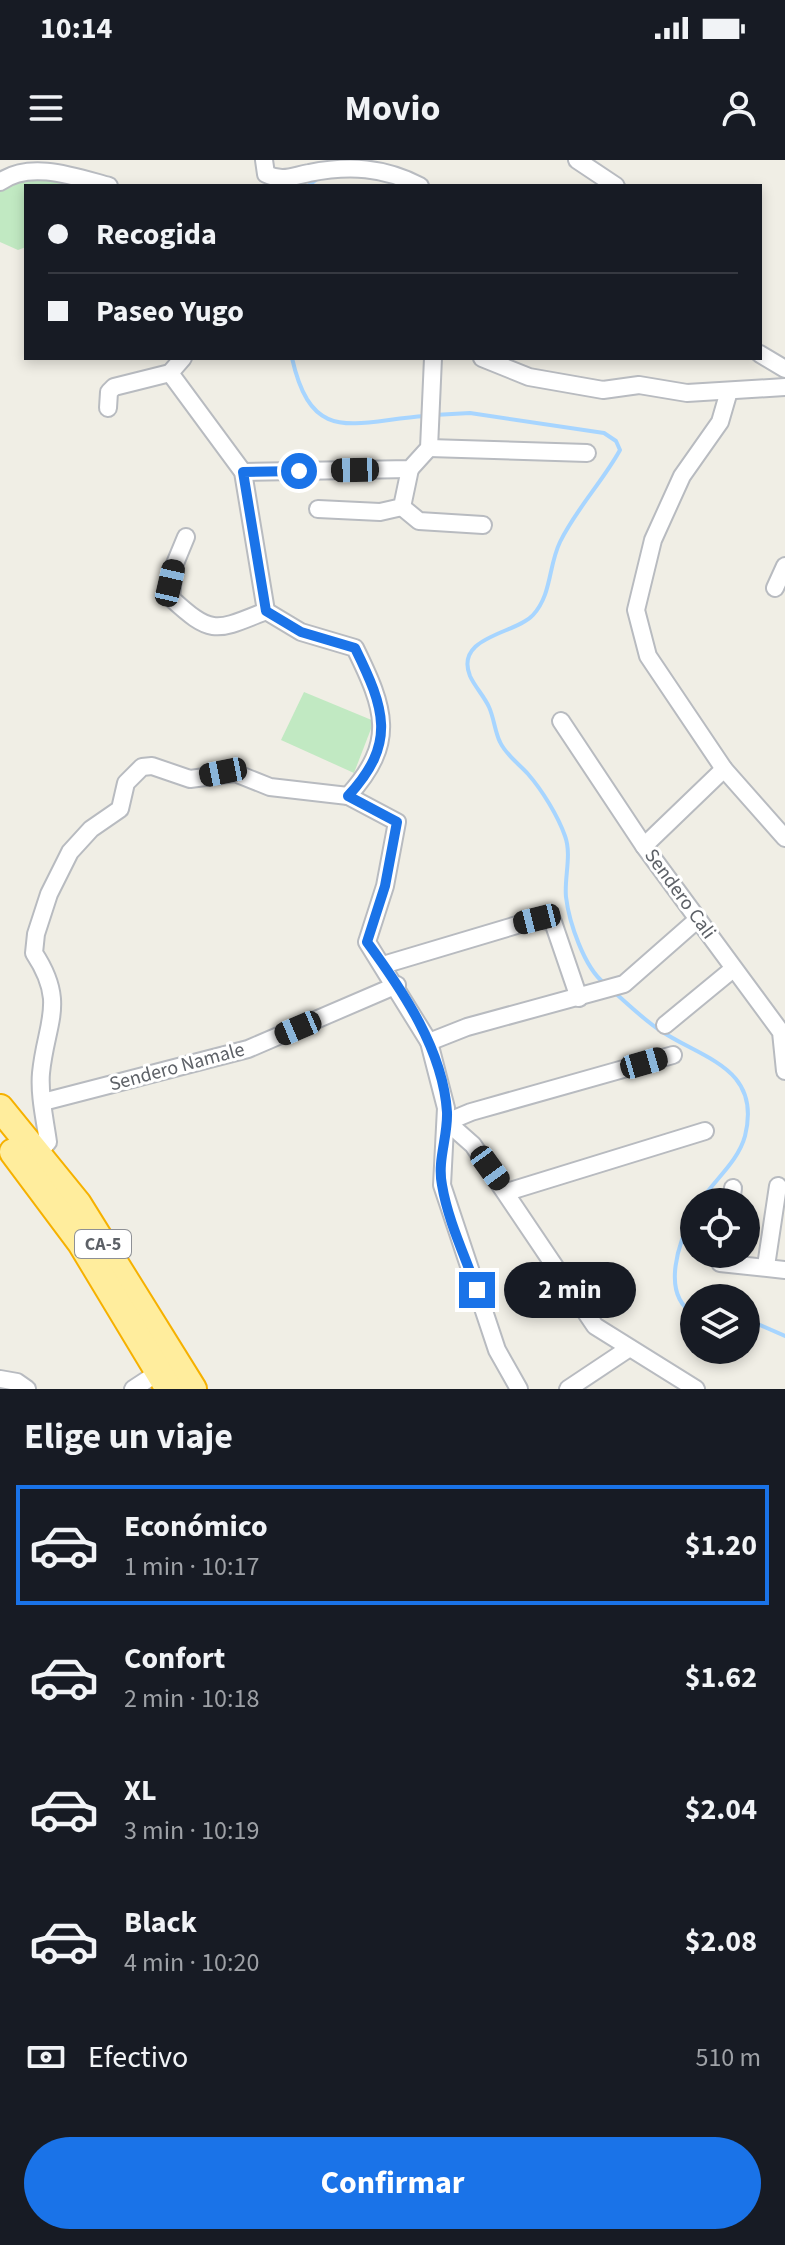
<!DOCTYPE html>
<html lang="es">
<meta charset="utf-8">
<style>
:root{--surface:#171b24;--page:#20242c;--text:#f1f3f6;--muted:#9ea1a6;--line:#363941;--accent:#1a73e8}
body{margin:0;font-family:"Source Sans 3",sans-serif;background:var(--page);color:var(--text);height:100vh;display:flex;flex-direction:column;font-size:30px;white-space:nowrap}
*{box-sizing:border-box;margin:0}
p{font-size:26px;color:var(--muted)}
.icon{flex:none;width:44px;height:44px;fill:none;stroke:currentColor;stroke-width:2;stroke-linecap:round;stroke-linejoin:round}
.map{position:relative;height:1229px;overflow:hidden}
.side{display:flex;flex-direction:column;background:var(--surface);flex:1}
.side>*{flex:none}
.banner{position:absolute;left:24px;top:24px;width:738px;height:176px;border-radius:0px;box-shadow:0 4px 12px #0003;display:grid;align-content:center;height:176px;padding:0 24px;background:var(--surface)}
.buttons{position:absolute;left:680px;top:1028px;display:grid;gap:16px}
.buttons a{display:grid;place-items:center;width:80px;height:80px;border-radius:50%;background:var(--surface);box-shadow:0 4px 12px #0003;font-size:40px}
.end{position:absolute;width:36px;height:36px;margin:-18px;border:10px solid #1a73e8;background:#fff;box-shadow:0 0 0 4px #fff}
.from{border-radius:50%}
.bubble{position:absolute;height:56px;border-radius:28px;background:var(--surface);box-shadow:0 4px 12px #0003;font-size:26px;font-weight:700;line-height:56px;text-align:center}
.car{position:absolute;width:24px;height:48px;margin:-24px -12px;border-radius:10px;box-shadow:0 0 6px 2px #0007;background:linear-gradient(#222 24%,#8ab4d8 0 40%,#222 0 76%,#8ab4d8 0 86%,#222 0)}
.banner b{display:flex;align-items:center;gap:28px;height:76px;font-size:30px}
.banner b+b{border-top:2px solid var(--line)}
.banner i{width:20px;height:20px;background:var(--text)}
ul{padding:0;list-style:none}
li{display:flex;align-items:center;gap:24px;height:120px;margin:0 16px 12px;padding:0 8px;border:4px solid transparent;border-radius:0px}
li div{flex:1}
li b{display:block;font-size:30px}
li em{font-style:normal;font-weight:700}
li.active{border-color:var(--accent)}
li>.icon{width:72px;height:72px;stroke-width:1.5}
h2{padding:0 24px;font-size:36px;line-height:96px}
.pay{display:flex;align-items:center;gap:20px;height:88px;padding:0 24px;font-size:30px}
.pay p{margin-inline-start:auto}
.primary-button{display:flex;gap:16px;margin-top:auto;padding:16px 24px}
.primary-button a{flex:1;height:92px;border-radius:48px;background:var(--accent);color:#fff;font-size:32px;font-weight:700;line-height:92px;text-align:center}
.status{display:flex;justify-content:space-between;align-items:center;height:56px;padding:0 40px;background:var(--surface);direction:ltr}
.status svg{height:22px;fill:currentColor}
header{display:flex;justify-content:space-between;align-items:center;height:104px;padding:0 24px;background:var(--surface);font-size:36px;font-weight:700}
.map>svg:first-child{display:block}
.green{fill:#c1e9c2}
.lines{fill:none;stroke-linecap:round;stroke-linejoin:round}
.stream{stroke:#a7d5ff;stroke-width:4}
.minor-casing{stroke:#b8bbc0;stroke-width:20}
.trunk-casing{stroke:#f6b100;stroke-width:30}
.minor{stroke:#fff;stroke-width:16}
.trunk{stroke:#ffed9d;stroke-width:26}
.route{stroke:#1a73e8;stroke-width:10}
.labels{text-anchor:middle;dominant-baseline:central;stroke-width:6;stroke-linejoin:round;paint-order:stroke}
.shield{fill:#fff;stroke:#8e9095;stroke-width:2}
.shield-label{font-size:18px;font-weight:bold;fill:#5d6167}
.street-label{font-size:20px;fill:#5d6167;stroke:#fff}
</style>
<div class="status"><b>10:14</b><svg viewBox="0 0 49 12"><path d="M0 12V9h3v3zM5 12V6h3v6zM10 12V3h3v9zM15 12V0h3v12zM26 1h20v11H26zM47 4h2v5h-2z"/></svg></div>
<header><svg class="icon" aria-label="menu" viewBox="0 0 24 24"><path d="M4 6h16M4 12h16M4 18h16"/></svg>Movio<svg class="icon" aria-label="person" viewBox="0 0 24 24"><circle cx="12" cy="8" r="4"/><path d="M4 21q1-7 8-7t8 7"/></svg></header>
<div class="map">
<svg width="785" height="1229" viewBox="0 0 785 1229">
<rect width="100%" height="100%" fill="#f0eee5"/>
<g class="green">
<path d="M7 16 76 18 75 26H26V87L18 90 0 82V22Z"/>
<path d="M304 532 374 561 354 613 281 580Z"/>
</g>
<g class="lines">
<g class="stream">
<path d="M308 26 317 19"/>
<path d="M292 198C312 287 354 261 425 256"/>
<path d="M434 255 470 253 604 273 616 281 620 290C603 321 576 349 560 382 548 407 552 434 533 455 516 474 454 476 470 516 475 527 484 536 489 547 494 558 495 572 500 582 506 595 518 603 528 614 542 630 558 656 565 676 572 695 564 718 566 737 569 762 584 807 604 823"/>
<path d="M614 832C629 845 644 860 661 871 703 899 762 908 745 976 738 1002 714 1020 700 1042"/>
<path d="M694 1052C680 1079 659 1134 694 1154"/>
<path d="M746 1167 760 1165 785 1176"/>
</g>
<g class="minor-casing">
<g id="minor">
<path d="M264 0 266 14C283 22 292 16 309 13 349 5 384 7 420 26"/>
<path d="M577 0 616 26"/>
<path d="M0 22C30 0 76 17 109 26"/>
<path d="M760 194 785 209"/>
<path d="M183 198 170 213 243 312 266 451 301 472 355 488C385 549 397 582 348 636"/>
<path d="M482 198 529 217 603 230 639 225 687 233 785 227"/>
<path d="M729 231 720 262 682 316 653 380 636 450 648 496 724 609 785 678"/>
<path d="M108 248 109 232 114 227 170 213"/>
<path d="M429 288 587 293"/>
<path d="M243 312 410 309 429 288 433 198"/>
<path d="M402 347 419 361 483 365"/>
<path d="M318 349 380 352 402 347 410 309"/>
<path d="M186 377 174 406 171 438C212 476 216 471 266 451"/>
<path d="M775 428 785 406"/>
<path d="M561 561 644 686 781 872 785 911"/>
<path d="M644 686 724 609"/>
<path d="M383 805 537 759 553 762 579 838"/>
<path d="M665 865 733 809"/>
<path d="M429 882 467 867 624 824 698 759"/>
<path d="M673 895 471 952 447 962 473 985 595 1166 696 1229"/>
<path d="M43 942 248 889 397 825"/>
<path d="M38 994 48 982C45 960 39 935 41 913 46 862 67 843 34 793L36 774 49 734 70 692 91 669 120 649 126 623 142 607 152 606 190 619 235 613 270 627 348 636 397 662 385 726 367 782 429 882 446 948 442 1025 497 1190 519 1229"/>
<path d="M507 1032 705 971"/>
<path d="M731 1042 733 1028"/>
<path d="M720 1103 785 1110"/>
<path d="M766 1106 778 1026"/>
<path d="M0 1219 17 1222 27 1229"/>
<path d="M133 1229 159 1212"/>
<path d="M568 1229 628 1189"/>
</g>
</g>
<g class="trunk-casing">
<g id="trunk">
<path d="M0 948 78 1044 193 1229"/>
<path d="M13 992 81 1083 169 1229"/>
</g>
</g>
<use href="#minor" class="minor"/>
<use href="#trunk" class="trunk"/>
</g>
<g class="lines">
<path class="route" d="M299 311 243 312 266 451 301 472 355 488C385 549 397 583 348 636L397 662 385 726 367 782C403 831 443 890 447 952 448 977 437 1000 442 1025 448 1061 465 1096 477 1130"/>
</g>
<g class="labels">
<rect class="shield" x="75" y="1070" width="56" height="28" rx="6"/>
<g class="shield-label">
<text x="103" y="1084">CA-5</text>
</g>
<g class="street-label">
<text transform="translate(680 734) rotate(54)">Sendero Cali</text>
<text transform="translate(177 907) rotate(-15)">Sendero Namale</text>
</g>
</g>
</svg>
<div class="buttons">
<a><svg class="icon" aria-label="locate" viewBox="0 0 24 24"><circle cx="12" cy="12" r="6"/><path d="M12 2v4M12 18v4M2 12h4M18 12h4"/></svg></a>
<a><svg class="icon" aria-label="layers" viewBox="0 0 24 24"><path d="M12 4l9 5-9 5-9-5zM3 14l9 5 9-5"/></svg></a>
</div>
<i class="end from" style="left:299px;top:311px"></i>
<i class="end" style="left:477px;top:1130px"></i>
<div class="bubble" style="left:504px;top:1102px;width:132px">2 min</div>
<i class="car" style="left:355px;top:310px;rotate:269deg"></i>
<i class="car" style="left:170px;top:423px;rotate:13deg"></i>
<i class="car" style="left:223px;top:612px;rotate:259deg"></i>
<i class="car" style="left:537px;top:759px;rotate:256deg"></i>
<i class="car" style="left:298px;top:868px;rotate:247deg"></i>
<i class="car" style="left:644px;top:903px;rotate:74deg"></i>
<i class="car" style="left:490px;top:1008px;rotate:144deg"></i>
<div class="banner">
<b><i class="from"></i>Recogida</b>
<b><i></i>Paseo Yugo</b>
</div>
</div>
<section class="side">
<h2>Elige un viaje</h2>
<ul>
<li class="active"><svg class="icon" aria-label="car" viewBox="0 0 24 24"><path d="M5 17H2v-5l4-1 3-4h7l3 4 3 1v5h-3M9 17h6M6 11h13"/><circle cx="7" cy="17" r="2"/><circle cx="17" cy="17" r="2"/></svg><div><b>Económico</b><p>1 min · 10:17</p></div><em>$1.20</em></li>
<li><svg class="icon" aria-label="car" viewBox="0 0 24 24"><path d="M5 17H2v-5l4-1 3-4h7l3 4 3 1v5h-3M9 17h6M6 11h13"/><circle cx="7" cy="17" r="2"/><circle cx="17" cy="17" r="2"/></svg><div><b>Confort</b><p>2 min · 10:18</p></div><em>$1.62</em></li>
<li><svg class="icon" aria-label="car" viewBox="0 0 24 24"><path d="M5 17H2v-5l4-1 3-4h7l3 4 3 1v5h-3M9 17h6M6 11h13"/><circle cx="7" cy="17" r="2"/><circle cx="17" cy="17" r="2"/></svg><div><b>XL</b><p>3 min · 10:19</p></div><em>$2.04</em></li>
<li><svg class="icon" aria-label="car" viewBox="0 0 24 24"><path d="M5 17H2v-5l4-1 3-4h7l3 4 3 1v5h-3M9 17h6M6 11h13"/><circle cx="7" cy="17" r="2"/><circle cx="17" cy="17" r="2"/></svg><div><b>Black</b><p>4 min · 10:20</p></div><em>$2.08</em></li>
</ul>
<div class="pay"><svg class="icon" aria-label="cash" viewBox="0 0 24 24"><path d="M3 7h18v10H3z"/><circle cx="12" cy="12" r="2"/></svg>Efectivo<p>510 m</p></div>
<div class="primary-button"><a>Confirmar</a></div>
</section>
